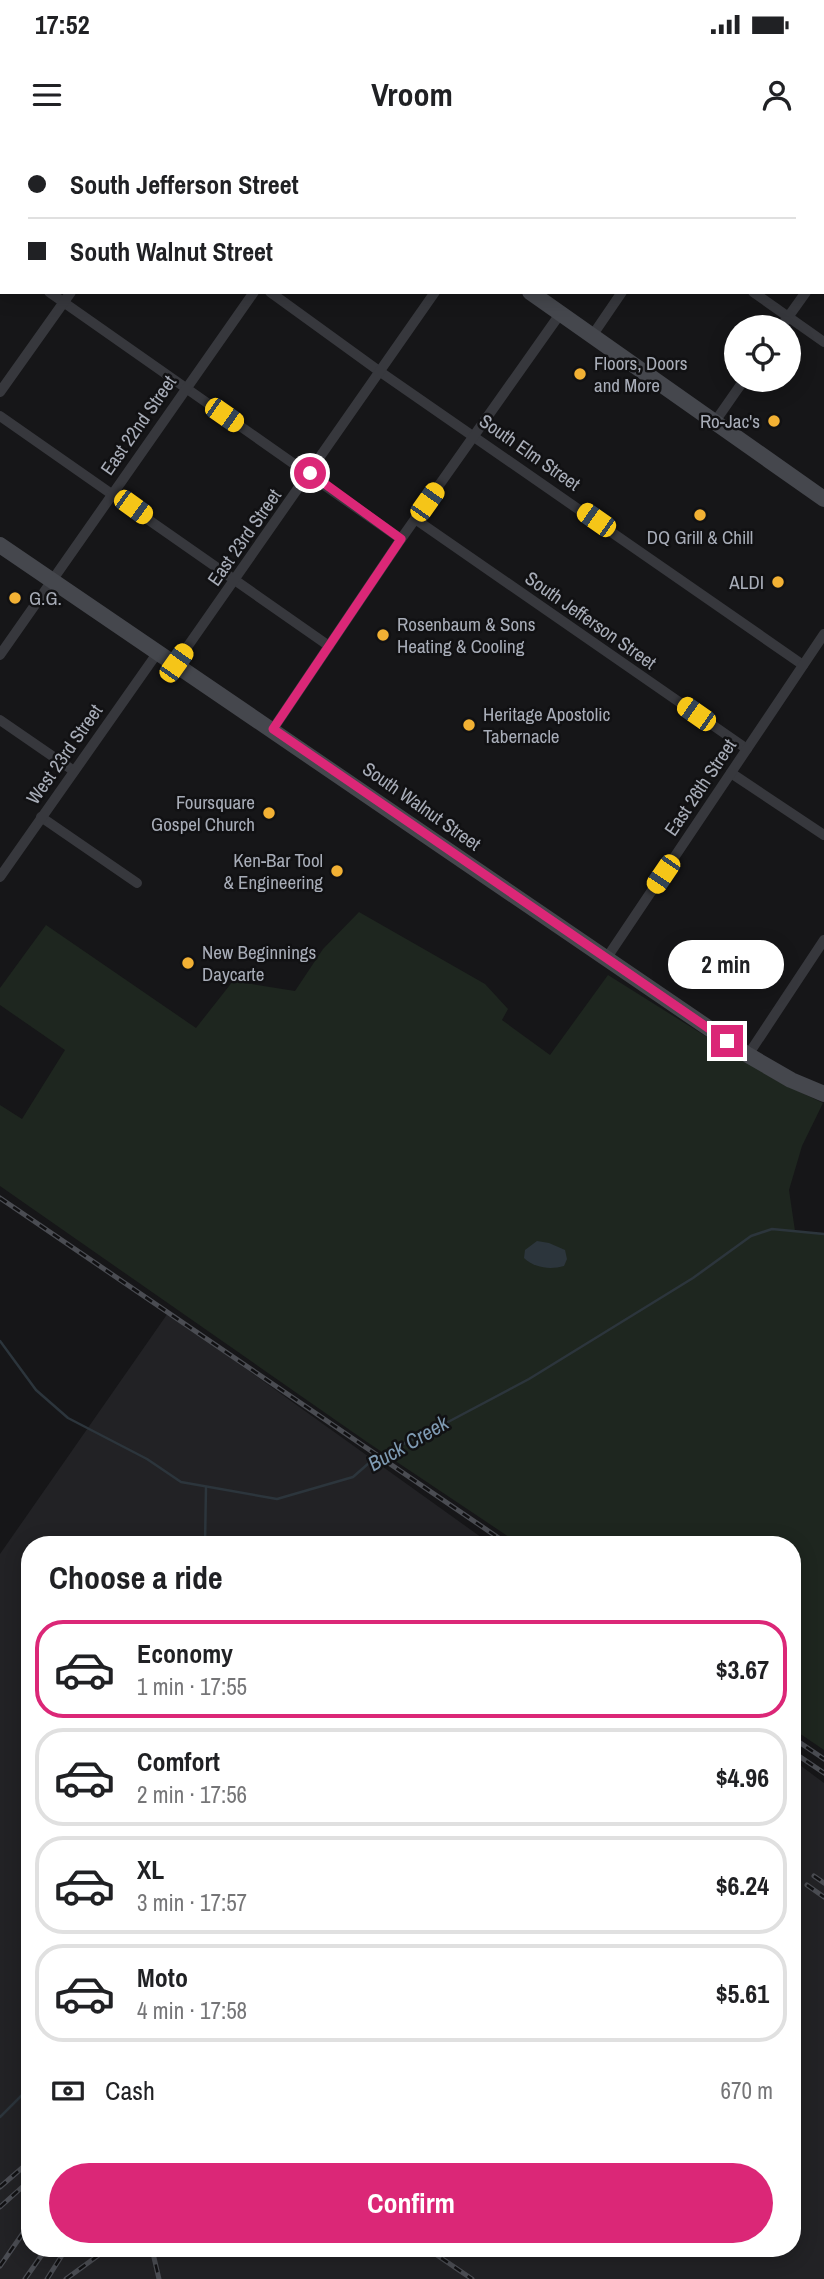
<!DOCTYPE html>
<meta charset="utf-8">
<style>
:root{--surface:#fff;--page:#f6f6f6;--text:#202124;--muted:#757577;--line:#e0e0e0;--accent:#db2777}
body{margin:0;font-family:"Archivo Narrow",sans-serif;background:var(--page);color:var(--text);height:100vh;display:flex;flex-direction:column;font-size:26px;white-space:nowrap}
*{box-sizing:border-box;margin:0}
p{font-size:23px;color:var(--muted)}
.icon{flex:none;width:38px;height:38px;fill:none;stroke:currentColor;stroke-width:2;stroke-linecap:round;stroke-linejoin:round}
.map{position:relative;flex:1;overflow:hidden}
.sheet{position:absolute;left:21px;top:1396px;width:780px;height:721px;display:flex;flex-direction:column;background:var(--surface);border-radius:28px;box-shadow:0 4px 18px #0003}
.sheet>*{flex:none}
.guide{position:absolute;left:0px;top:0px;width:824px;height:154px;box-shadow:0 4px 18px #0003;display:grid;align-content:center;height:154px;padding:0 28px;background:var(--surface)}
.controls{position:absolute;left:724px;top:175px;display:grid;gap:14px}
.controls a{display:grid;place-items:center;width:77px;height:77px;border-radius:50%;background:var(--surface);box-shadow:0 4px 18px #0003;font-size:35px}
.end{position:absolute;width:32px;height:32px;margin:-16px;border:9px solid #db2777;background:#fff;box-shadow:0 0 0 4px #fff}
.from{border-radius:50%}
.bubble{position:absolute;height:49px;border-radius:24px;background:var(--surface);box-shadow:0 4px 18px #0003;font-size:23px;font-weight:700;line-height:49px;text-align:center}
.car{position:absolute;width:21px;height:42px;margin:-21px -10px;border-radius:9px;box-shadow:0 0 5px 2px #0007;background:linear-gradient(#f5c518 24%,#345 0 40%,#f5c518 0 76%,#345 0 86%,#f5c518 0)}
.guide b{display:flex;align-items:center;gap:24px;height:66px;font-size:26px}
.guide b+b{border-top:2px solid var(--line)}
.guide i{width:18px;height:18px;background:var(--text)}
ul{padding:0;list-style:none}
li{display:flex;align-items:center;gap:21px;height:98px;margin:0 14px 10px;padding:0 14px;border:4px solid var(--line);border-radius:28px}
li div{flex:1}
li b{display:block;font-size:26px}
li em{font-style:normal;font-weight:700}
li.active{border-color:var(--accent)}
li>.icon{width:63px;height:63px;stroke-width:1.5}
h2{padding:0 28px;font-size:32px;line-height:84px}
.pay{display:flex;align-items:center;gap:18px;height:77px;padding:0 28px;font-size:26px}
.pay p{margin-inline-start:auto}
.primary-button{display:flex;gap:14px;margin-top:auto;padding:14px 28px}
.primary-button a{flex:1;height:80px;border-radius:42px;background:var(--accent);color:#fff;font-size:28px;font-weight:700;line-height:80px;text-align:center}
.status{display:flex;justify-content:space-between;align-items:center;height:49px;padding:0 35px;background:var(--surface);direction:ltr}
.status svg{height:19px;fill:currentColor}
header{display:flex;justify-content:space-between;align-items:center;height:91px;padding:0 28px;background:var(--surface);font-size:32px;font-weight:700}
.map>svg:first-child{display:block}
.built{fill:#222225}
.green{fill:#1e261f}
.water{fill:#2c353c}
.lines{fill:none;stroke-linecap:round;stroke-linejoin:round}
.stream{stroke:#2c353c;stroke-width:2.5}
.minor{stroke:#37383d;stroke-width:10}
.secondary{stroke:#45474d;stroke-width:16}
.rail-casing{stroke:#4a4c52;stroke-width:5}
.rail{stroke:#111113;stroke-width:2.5;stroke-dasharray:8;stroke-linecap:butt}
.route{stroke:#db2777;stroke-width:9}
.poi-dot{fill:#f2b134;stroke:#111113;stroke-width:2.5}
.labels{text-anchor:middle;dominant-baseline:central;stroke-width:5;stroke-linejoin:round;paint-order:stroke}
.poi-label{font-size:19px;fill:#a8adb8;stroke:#111113;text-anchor:start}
.street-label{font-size:19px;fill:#a8adb8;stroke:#111113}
.water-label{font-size:21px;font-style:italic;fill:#7f9bb3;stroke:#111113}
</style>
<div class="status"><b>17:52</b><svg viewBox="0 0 49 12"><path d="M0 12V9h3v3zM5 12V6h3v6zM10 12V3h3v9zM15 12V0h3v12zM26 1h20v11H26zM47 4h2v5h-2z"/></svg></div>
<header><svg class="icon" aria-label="menu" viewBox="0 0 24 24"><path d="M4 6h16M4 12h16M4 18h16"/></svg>Vroom<svg class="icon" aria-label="person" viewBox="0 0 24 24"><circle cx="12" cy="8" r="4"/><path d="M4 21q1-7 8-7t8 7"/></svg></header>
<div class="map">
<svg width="824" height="2139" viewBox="0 0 824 2139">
<rect width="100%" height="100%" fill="#161618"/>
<path class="built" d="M168 1173 492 1405H30V2109H793V1620L824 1643V2139H0V1414Z"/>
<path class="green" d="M359 772 485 844 508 869 502 880 550 915 608 835 777 941 823 963 802 1006 789 1050 795 1091 824 1094V1610L793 1589V1405H521L367 1302 0 1046V965L22 979 65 910 0 865V848L46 785 196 888 233 841 295 851 323 809Z"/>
<path class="water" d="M537 1101 549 1103 565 1110 567 1119 564 1126C550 1130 535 1128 524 1118L525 1110Z"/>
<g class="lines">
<g class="stream">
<path d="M0 1201 36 1250 68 1278 147 1319 181 1342 277 1359 353 1337 377 1316 431 1291 529 1239 693 1138 751 1096 772 1089 824 1094"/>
<path d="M205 1405 206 1347"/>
<path d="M0 1977 30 1947"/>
</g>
<g class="minor">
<path d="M54 0 56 2"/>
<path d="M534 0 537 2"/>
<path d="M754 0 757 2"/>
<path d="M178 2 180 0"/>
<path d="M358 2 360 0"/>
<path d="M728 2 729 0"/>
<path d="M822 48 824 49"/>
<path d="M0 118 2 119"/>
<path d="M822 128 824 126"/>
<path d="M49 152 401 399"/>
<path d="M270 152 379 231 803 525"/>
<path d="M753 152 824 202"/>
<path d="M781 187 806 152"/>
<path d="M592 196 622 152"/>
<path d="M0 252 71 152"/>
<path d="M0 276 329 506"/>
<path d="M714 283 744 240"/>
<path d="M415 379 747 609"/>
<path d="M0 515 254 152"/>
<path d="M176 523 435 152"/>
<path d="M0 580 74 631"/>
<path d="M273 589 401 399 560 174"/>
<path d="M731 633 824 695"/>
<path d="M41 677 137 743"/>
<path d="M0 737 158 512"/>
<path d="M606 819 824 494"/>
<path d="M748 915 824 800"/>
</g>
<g class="secondary">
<path d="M312 0 315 2"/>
<path d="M530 152 824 359"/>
<path d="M0 405 748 915 791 940 824 954"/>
</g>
<g class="rail-casing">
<g id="rail">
<path d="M0 1058 509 1405"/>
<path d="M793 1598 824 1619"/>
<path d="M793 1612 824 1633"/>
<path d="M814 1736 824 1743"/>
<path d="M807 1745 824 1757"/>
<path d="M0 2047 30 2021"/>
<path d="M0 2067 30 2040"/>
<path d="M152 2109 159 2139"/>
<path d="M428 2109 472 2139"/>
<path d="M0 2126 30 2083"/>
<path d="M25 2139 46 2109"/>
<path d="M47 2139 66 2109"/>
<path d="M66 2139 107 2109"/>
</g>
</g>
<use href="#rail" class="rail"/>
</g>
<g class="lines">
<path class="route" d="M310 333 401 399 273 589 727 901"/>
</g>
<g class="poi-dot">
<circle cx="580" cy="234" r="7"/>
<circle cx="774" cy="281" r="7"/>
<circle cx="700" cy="375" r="7"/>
<circle cx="778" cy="442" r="7"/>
<circle cx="15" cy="458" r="7"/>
<circle cx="383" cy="495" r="7"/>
<circle cx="469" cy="585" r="7"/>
<circle cx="269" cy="673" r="7"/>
<circle cx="337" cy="731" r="7"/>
<circle cx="188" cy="823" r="7"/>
</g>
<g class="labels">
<g class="poi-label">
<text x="594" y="223">Floors, Doors<tspan x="594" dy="22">and More</tspan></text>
<text x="760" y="281" text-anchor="end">Ro-Jac's</text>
<text x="700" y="397" text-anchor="middle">DQ Grill &amp; Chill</text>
<text x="764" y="442" text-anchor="end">ALDI</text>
<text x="29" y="458">G.G.</text>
<text x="397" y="484">Rosenbaum &amp; Sons<tspan x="397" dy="22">Heating &amp; Cooling</tspan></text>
<text x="483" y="574">Heritage Apostolic<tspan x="483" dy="22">Tabernacle</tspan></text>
<text x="255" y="662" text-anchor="end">Foursquare<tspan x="255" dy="22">Gospel Church</tspan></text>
<text x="323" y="720" text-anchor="end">Ken-Bar Tool<tspan x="323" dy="22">&amp; Engineering</tspan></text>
<text x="202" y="812">New Beginnings<tspan x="202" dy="22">Daycarte</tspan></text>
</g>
<g class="street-label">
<text transform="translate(138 285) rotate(-55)">East 22nd Street</text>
<text transform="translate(530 312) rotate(35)">South Elm Street</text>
<text transform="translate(244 397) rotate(-55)">East 23rd Street</text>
<text transform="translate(591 480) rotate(35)">South Jefferson Street</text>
<text transform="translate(64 614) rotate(-55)">West 23rd Street</text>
<text transform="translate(700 647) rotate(-56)">East 26th Street</text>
<text transform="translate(422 666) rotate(35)">South Walnut Street</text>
</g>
<g class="water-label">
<text transform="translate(408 1303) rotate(-30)">Buck Creek</text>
</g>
</g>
</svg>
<div class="controls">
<a><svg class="icon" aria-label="locate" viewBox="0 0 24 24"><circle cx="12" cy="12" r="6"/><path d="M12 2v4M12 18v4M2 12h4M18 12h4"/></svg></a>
</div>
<i class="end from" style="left:310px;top:333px"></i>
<i class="end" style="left:727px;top:901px"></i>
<div class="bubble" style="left:668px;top:800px;width:116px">2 min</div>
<i class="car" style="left:224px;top:275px;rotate:125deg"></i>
<i class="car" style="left:427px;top:362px;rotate:35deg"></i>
<i class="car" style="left:133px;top:367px;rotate:126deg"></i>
<i class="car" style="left:596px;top:380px;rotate:305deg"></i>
<i class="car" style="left:176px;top:523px;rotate:35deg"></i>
<i class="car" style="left:696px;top:574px;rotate:305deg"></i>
<i class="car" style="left:663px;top:734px;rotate:214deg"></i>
<div class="guide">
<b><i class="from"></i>South Jefferson Street</b>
<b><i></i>South Walnut Street</b>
</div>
<section class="sheet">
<h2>Choose a ride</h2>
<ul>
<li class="active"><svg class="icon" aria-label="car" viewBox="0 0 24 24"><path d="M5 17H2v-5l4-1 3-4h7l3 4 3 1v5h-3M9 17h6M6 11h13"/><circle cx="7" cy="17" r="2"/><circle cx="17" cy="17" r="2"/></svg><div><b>Economy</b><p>1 min · 17:55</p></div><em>$3.67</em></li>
<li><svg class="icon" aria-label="car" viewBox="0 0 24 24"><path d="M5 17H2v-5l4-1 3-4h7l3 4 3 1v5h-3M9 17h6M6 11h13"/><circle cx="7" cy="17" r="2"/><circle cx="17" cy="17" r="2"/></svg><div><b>Comfort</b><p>2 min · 17:56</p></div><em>$4.96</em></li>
<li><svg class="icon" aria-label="car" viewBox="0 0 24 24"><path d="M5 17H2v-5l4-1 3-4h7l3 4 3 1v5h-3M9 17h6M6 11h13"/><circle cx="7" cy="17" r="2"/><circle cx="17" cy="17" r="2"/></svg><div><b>XL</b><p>3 min · 17:57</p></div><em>$6.24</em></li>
<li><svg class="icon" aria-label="car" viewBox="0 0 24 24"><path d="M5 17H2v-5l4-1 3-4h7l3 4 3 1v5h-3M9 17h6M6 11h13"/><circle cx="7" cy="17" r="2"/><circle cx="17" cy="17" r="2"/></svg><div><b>Moto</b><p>4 min · 17:58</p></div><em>$5.61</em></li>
</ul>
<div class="pay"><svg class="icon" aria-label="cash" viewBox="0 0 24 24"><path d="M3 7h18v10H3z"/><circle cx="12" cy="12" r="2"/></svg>Cash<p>670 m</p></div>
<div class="primary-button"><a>Confirm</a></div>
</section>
</div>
